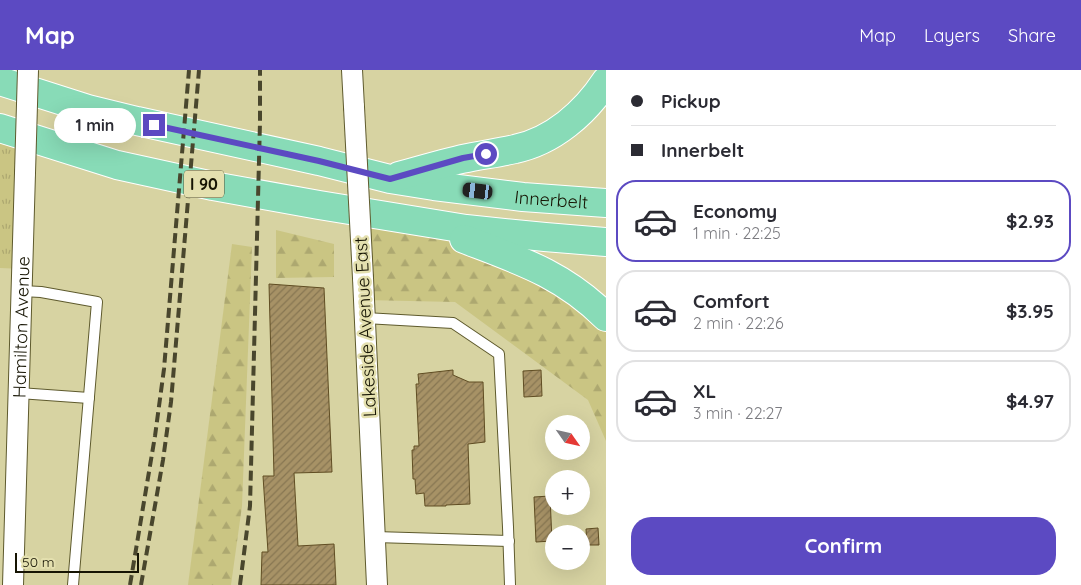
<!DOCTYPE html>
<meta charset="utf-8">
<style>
:root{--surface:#fff;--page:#f2f2f3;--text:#2b2b33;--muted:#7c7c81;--line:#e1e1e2;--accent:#5c4ac2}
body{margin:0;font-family:Quicksand,sans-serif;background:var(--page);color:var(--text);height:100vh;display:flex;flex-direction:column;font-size:19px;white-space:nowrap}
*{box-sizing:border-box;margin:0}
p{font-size:16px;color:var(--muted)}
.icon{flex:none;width:28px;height:28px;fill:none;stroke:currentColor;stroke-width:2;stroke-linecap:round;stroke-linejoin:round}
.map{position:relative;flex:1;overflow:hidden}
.drawer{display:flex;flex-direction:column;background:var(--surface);width:475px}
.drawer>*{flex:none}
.guide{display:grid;align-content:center;height:110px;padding:0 25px;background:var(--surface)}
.needle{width:32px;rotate:124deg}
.controls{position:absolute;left:545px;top:345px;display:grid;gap:10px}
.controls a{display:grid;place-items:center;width:45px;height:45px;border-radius:50%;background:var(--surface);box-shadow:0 5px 20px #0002;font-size:25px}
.scale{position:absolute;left:15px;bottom:12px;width:124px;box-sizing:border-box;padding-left:5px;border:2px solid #161403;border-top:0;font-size:14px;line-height:18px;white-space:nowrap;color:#161403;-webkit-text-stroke:4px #e4e0af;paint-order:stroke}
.end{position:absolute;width:22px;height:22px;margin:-11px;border:6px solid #5c4ac2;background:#fff;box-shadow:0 0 0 2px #fff}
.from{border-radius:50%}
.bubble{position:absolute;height:35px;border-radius:18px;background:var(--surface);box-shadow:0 5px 20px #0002;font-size:16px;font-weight:700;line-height:35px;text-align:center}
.car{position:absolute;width:15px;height:30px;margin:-15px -8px;border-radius:6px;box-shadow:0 0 4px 1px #0007;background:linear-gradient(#222 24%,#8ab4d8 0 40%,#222 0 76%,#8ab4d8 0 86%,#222 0)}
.guide b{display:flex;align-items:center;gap:18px;height:48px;font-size:19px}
.guide b+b{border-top:1px solid var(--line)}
.guide i{width:12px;height:12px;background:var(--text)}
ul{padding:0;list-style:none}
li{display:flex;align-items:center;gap:15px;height:82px;margin:0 10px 8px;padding:0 15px;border:2px solid var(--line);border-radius:20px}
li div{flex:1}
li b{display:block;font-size:19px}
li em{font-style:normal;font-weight:700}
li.selected{border-color:var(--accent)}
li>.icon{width:45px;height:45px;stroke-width:1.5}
.primary-button{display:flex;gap:10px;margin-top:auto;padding:10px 25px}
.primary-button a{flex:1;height:58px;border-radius:20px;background:var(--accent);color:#fff;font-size:20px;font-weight:700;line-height:58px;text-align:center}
header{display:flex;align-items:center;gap:30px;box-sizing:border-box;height:70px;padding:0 25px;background:var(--accent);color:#fff}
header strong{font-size:24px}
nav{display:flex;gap:28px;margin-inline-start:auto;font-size:18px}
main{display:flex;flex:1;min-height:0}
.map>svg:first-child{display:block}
.grass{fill:url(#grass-tufts)}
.forest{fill:url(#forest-firs)}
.building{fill:url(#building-hatch);stroke:#604d23}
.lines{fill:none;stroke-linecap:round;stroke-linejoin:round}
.service-casing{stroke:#5e5a2d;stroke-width:12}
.minor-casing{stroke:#5e5a2d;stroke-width:22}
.motorway-casing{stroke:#fff;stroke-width:30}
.service{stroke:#fff;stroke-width:10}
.minor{stroke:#fff;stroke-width:20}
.motorway{stroke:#88dbb7;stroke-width:28}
.rail{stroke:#49462d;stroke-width:4;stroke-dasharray:10 5;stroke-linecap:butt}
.minor-bridge-casing{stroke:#5e5a2d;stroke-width:22;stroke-linecap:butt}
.minor-bridge{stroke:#fff;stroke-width:20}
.route{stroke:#5c4ac2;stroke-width:6}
.labels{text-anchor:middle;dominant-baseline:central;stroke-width:5;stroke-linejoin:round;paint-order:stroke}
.shield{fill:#e4e0af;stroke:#545137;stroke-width:1}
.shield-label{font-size:16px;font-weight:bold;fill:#161403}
.street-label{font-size:18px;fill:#161403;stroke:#e4e0af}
</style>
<header>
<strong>Map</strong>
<nav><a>Map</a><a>Layers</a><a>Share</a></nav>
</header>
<main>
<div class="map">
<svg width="606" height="515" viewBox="0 0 606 515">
<defs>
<pattern id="grass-tufts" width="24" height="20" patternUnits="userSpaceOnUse" patternTransform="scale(1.25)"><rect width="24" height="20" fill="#cac583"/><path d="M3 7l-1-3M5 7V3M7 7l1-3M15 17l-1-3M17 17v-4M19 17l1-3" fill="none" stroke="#ada870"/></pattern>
<pattern id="forest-firs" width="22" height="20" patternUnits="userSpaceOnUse" patternTransform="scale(1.25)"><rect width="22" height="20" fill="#cac583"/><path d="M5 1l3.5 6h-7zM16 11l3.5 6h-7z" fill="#ada870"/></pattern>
<pattern id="building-hatch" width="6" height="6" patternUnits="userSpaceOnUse" patternTransform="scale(1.25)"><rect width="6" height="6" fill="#a79266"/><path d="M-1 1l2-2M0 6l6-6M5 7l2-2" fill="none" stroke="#877652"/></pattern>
</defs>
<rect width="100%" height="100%" fill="#d7d3a2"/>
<path class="grass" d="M0 58 26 66 23 199 0 198Z"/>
<g class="forest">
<path d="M360 147 413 151 606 247V371L588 330 455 232 364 230Z"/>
<path d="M276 160 334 174V207L276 208Z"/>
<path d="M232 174 252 177 242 436 231 515H188Z"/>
</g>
<g class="building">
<path d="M269 214 324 218 332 402 294 403 298 476 334 474 336 515H261L262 482H268L263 406H274Z"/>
<path d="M453 300V305L469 312H483L485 372 468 374 470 434 446 435V436H425L424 423 416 424 415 409H413L412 380H414V376H419L416 314H419L418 304Z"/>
<path d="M541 300 542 326 524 327 523 301Z"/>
<path d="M550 426 552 471 536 472 534 427Z"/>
<path d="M598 458 599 475H587L586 459Z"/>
</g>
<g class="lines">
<g class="service-casing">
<g id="service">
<path d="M22 221 41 222 97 232 73 515"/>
<path d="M365 248 453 253 499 284 508 457 510 515"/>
<path d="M19 323 89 328"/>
<path d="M375 467 509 471"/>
</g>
</g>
<g class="minor-casing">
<g id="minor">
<path d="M352 0 354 37"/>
<path d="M363 208 377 515"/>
<path id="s1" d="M13 515 25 103"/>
</g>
</g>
<g class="motorway-casing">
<g id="motorway">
<path id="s2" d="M0 11 88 39 137 51 319 91 390 109 434 116 523 127 606 133"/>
<path d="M0 58 117 95 213 116 319 135 466 159 545 167 606 172"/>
<path d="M399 106C420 100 441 94 462 89 480 85 498 83 515 79 553 71 585 43 606 11"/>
<path d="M464 169C519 190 563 204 606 247"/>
</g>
</g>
<use href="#service" class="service"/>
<use href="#minor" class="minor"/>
<use href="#motorway" class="motorway"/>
<g class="rail">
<path d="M130 515 155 366 164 299 189 0"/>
<path d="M141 515 163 390 171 332 199 0"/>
<path d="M240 515 250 436 260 52V0"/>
</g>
<g class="minor-bridge-casing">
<g id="minor-bridge">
<path d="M354 37 363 208"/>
<path d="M25 103 28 0"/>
</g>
</g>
<use href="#minor-bridge" class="minor-bridge"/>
</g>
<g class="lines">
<path class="route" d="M154 55 319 91 390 109 463 88 486 84"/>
</g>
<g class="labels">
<rect class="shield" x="184" y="100.5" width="40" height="27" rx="4"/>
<g class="shield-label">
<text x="204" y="114">I 90</text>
</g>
<g class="street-label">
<text stroke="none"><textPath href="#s2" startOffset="565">Innerbelt</textPath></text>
<text transform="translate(365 257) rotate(-93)">Lakeside Avenue East</text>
<text stroke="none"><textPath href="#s1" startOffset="258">Hamilton Avenue</textPath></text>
</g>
</g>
</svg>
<div class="controls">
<a><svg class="needle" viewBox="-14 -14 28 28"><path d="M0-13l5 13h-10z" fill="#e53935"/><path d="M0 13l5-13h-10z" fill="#7c7c81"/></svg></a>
<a>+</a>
<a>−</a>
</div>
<div class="scale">50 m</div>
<i class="end from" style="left:486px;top:84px"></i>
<i class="end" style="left:154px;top:55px"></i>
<div class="bubble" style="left:54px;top:38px;width:82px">1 min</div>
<i class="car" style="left:478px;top:121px;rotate:277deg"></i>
</div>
<section class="drawer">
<div class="guide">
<b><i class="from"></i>Pickup</b>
<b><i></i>Innerbelt</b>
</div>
<ul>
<li class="selected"><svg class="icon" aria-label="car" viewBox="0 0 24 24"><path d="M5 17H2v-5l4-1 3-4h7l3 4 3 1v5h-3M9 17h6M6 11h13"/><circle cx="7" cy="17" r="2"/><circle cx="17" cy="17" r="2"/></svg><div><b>Economy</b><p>1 min · 22:25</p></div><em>$2.93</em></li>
<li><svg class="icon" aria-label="car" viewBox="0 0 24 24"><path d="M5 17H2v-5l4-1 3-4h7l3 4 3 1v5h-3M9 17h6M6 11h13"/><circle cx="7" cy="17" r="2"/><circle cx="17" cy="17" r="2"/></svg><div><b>Comfort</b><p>2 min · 22:26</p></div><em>$3.95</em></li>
<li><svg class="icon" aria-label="car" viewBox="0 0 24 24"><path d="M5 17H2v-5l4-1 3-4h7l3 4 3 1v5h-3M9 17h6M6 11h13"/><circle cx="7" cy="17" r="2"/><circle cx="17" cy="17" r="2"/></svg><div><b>XL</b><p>3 min · 22:27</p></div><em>$4.97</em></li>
</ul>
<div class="primary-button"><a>Confirm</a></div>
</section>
</main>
